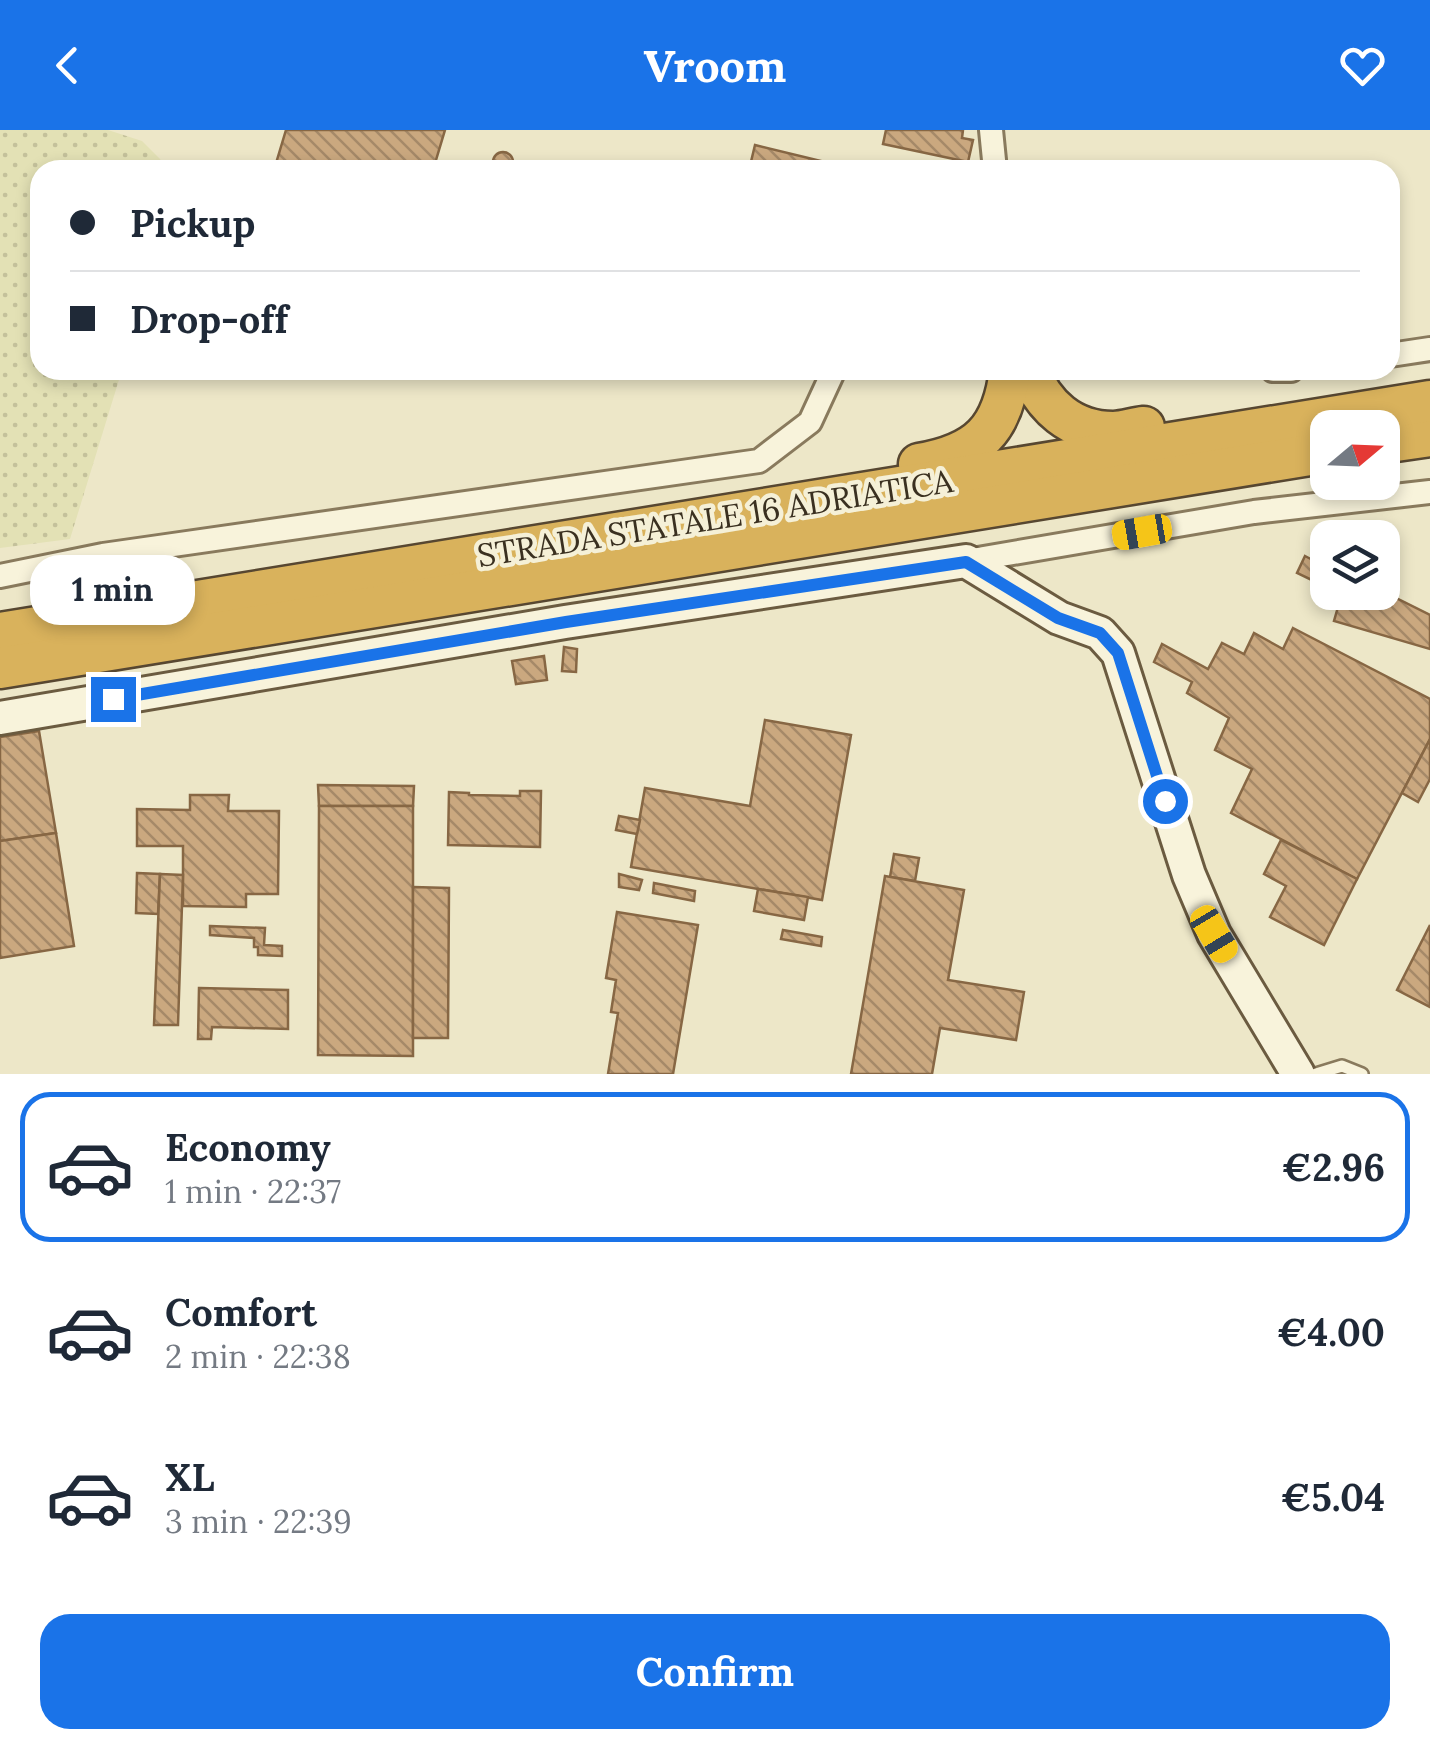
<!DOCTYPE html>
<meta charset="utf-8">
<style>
:root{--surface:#fff;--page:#f2f2f3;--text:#1f2937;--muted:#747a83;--line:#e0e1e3;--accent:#1a73e8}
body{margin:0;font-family:Lora,serif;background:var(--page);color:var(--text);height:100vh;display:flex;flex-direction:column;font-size:38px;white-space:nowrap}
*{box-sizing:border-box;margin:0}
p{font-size:32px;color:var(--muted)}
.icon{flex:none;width:55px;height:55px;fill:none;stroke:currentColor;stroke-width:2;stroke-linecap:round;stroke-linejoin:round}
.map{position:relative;height:944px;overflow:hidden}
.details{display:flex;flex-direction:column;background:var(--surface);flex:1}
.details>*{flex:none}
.top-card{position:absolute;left:30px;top:30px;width:1370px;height:220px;border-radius:30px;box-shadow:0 5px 15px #0003;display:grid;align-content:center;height:220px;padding:0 40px;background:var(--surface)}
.needle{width:65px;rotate:71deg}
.fabs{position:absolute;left:1310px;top:280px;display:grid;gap:20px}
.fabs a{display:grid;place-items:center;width:90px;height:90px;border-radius:20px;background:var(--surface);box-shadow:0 5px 15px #0003;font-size:50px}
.end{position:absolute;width:45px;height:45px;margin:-22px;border:12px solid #1a73e8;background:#fff;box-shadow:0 0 0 5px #fff}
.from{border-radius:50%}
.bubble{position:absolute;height:70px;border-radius:30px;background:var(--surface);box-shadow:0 5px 15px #0003;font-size:32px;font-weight:700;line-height:70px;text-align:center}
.car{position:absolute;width:30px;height:60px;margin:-30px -15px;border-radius:12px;box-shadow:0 0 8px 2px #0007;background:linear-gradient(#f5c518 24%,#345 0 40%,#f5c518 0 76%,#345 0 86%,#f5c518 0)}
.top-card b{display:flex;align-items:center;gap:35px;height:95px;font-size:38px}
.top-card b+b{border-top:2px solid var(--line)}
.top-card i{width:25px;height:25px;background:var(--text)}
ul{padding:18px 0 0;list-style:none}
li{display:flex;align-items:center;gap:30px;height:150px;margin:0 20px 15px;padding:0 20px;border:5px solid transparent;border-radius:30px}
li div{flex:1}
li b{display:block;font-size:38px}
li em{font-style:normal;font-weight:700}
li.on{border-color:var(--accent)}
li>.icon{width:90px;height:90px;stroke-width:1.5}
.primary-button{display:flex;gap:20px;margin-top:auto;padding:20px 40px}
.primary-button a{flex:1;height:115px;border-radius:30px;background:var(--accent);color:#fff;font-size:40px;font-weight:700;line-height:115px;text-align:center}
header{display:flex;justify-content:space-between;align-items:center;height:130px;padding:0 40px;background:var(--accent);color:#fff;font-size:45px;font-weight:700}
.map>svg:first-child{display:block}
.farmland{fill:url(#farmland-dots)}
.building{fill:url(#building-back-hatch);stroke:#876744;stroke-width:2.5}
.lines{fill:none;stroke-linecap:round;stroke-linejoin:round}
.lane-casing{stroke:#897a5d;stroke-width:16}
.street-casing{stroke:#897a5d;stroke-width:28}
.secondary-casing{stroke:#6b5b40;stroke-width:38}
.highway-casing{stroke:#574731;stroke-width:45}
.lane{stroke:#f8f3db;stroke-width:11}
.street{stroke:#f8f3db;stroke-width:22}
.secondary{stroke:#f8f3db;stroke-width:32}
.highway{stroke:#d9b25c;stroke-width:40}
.route{stroke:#1a73e8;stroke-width:12}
.labels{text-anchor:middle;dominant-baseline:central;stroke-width:9;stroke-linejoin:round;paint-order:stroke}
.street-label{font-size:32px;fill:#3a3020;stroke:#f5f0d7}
</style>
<header><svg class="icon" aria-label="back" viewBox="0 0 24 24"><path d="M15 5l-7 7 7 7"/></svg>Vroom<svg class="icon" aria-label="heart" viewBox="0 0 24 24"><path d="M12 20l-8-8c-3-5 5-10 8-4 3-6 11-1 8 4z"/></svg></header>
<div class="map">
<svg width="1430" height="944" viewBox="0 0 1430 944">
<defs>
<pattern id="farmland-dots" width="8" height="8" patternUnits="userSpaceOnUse" patternTransform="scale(2.5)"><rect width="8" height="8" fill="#e3e1b5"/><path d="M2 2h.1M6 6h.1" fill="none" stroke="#c4c19b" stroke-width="1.8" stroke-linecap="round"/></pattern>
<pattern id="building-back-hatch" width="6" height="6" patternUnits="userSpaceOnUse" patternTransform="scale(2.5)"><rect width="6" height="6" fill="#caa87f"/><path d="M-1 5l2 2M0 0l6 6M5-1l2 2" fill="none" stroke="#a58968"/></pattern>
</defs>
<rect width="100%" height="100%" fill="#ede7c8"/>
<path class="farmland" d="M0 0H108L142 11 160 29 166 40H40V240H122L70 409 0 418Z"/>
<g class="building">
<path d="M286 0H445L433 40H274Z"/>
<path d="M886 0H963L962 8 973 10 968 32 883 14Z"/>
<path d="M755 15 858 40H749Z"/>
<circle cx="503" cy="32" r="10"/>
<path d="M1305 426 1326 437 1318 453 1297 443Z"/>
<path d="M1328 454V462L1382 461 1430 485V519L1334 491 1338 477 1322 473Z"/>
<path d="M1293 498 1430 569V609L1357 749 1231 683 1252 639 1215 620 1229 588 1187 563 1192 552 1154 532 1162 514 1208 539 1222 513 1244 524 1254 503 1283 519Z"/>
<path d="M564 517 577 519 576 542 562 541Z"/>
<path d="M544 526 547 550 516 554 512 531Z"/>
<path d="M765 590 851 605 822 770 631 737 645 658 750 676Z"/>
<path d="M39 601 56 703 0 711V607Z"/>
<path d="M1430 609V649L1418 672 1402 663Z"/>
<path d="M318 655 414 656 413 676H319Z"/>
<path d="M520 661H541L540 717 448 715 449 662 469 663V665L520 666Z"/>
<path d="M190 665H229L228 681H279L278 764H246V777L183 776V716H137V679L190 680Z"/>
<path d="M319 676H413V926L318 925Z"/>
<path d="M619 686 640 690 637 704 616 700Z"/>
<path d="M56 703 74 816 0 828V711Z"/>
<path d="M1281 710 1357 749 1324 815 1270 787 1286 756 1264 744Z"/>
<path d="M894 724 919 728 915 751 890 747Z"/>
<path d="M137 743 160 744 158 784 136 783Z"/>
<path d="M160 744 183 745 178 895H154Z"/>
<path d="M619 744 642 750 639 760 619 757Z"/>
<path d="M885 746 964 760 948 850 1024 862 1016 910 940 898 932 944H851Z"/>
<path d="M654 753 695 761 694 771 653 763Z"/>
<path d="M413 757 449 758 448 908H413Z"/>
<path d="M758 759 808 767 804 790 754 781Z"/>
<path d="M617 782 698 795 673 944H608L618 883 611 882 616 850 606 848Z"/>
<path d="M1430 795V877L1397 860Z"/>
<path d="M210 796 265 798 264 815 282 816V826L258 825V817H254V808L210 805Z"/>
<path d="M783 800 822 807 821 816 781 809Z"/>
<path d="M199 858 288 860V899L212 897 211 909H198Z"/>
</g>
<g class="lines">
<g class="lane-casing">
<path id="lane" d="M1316 944 1342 936 1362 944"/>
</g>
<g class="street-casing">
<g id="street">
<path d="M991 0 995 40"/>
<path d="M1390 225 1430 219"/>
<path d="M1273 240H1291"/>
<path d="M966 431 1254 382 1430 362"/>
<path d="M0 446 103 425 759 331 810 292 834 240"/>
</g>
</g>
<g class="secondary-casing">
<path id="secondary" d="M0 588 565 492 966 431 1059 488 1100 503 1118 523 1189 745 1214 804 1298 944"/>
</g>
<g class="highway-casing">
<g id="highway">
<path d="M1029 240C1043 276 1071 302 1113 302 1123 302 1134 298 1144 297"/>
<path d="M1382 313 1430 306"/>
<path d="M919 334C978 324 1003 300 1010 240"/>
<path d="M0 503 1430 271"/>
<path d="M0 538 1328 322"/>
</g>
</g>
<use href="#lane" class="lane"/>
<use href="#street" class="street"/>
<use href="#secondary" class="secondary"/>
<use href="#highway" class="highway"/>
</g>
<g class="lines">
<path class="route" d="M113 569 566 492 966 432 1058 488 1100 503 1118 523 1165 671"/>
</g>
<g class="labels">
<g class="street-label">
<text transform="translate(715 388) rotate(-9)">STRADA STATALE 16 ADRIATICA</text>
</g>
</g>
</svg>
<div class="fabs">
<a><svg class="needle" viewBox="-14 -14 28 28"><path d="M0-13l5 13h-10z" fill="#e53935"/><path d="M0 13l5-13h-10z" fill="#747a83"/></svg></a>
<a><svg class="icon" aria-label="layers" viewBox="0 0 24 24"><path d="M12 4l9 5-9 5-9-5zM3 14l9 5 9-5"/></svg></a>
</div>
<i class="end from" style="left:1165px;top:671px"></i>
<i class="end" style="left:113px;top:569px"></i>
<div class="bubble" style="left:30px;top:425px;width:165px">1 min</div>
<i class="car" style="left:1142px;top:402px;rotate:260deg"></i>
<i class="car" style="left:1214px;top:804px;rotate:149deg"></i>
<div class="top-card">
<b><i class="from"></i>Pickup</b>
<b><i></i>Drop-off</b>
</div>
</div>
<section class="details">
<ul>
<li class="on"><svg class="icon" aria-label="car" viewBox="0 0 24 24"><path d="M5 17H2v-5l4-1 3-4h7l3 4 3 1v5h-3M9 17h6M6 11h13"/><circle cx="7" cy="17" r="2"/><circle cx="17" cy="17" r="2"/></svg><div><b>Economy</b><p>1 min · 22:37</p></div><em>€2.96</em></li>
<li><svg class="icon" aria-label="car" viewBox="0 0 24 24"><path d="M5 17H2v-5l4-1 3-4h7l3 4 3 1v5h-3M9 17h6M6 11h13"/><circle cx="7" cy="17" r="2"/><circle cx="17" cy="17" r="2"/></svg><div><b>Comfort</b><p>2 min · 22:38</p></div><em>€4.00</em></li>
<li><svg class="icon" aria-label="car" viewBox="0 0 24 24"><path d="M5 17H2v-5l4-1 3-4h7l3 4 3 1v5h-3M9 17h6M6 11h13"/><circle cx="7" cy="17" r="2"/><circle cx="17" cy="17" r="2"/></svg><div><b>XL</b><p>3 min · 22:39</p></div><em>€5.04</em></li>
</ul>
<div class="primary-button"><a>Confirm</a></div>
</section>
